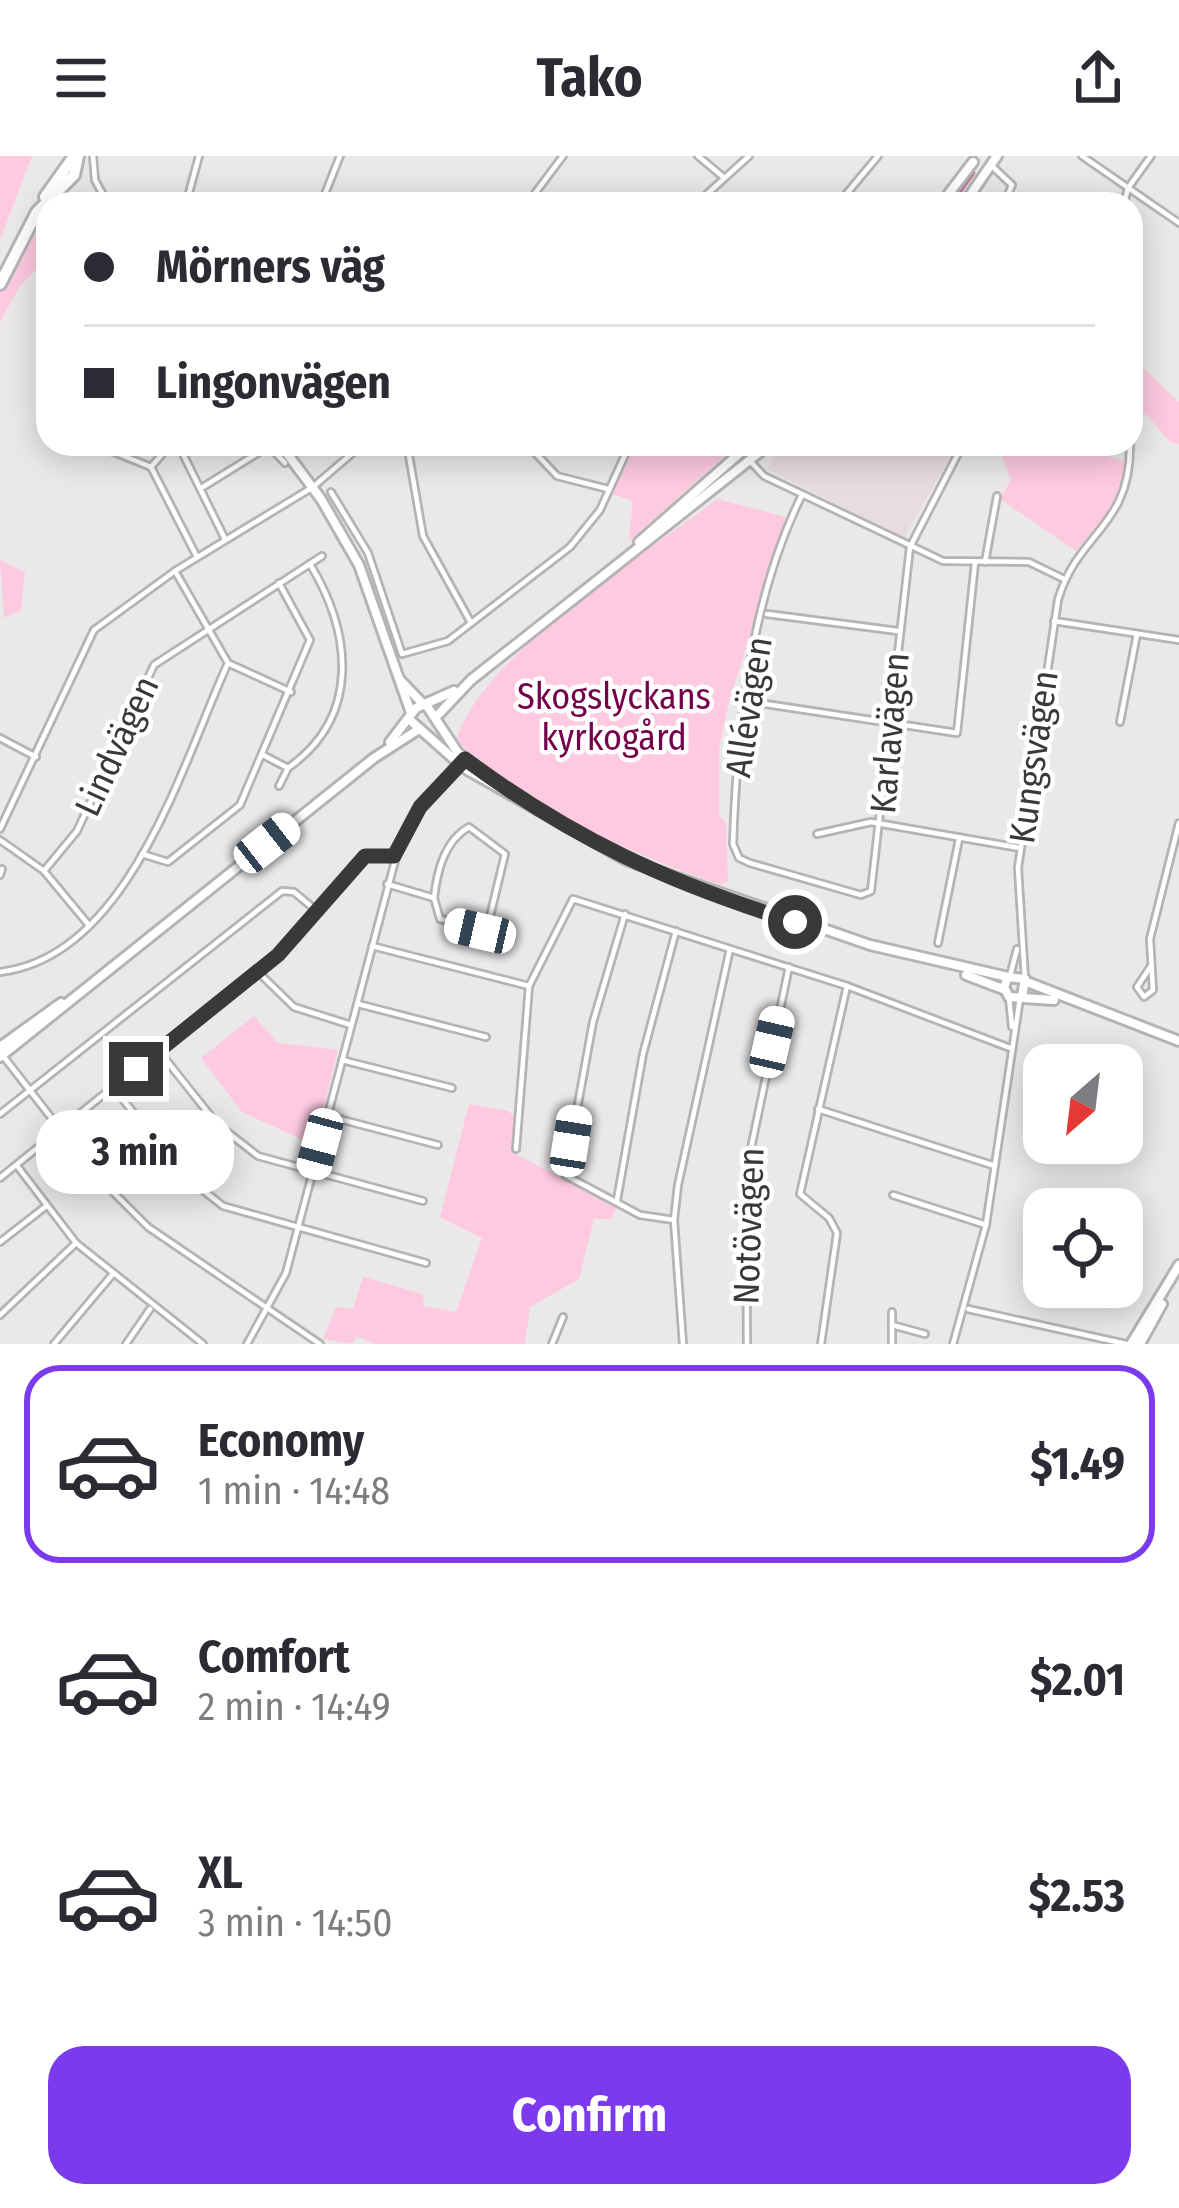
<!DOCTYPE html>
<meta charset="utf-8">
<style>
:root{--surface:#fff;--page:#f7f7f7;--text:#2b2b33;--muted:#7c7c81;--line:#e1e1e2;--accent:#7c3aed}
body{margin:0;font-family:"Fira Sans Condensed",sans-serif;background:var(--page);color:var(--text);height:100vh;display:flex;flex-direction:column;font-size:45px;white-space:nowrap}
*{box-sizing:border-box;margin:0}
p{font-size:39px;color:var(--muted)}
.icon{flex:none;width:66px;height:66px;fill:none;stroke:currentColor;stroke-width:2;stroke-linecap:round;stroke-linejoin:round}
.map{position:relative;height:1188px;overflow:hidden}
.side{display:flex;flex-direction:column;background:var(--surface);flex:1}
.side>*{flex:none}
.top-card{position:absolute;left:36px;top:36px;width:1107px;height:264px;border-radius:36px;box-shadow:0 6px 30px #0003;display:grid;align-content:center;height:264px;padding:0 48px;background:var(--surface)}
.needle{width:78px;rotate:208deg}
.fabs{position:absolute;left:1023px;top:888px;display:grid;gap:24px}
.fabs a{display:grid;place-items:center;width:120px;height:120px;border-radius:24px;background:var(--surface);box-shadow:0 6px 30px #0003;font-size:60px}
.end{position:absolute;width:54px;height:54px;margin:-27px;border:15px solid #3a393a;background:#fff;box-shadow:0 0 0 6px #fff}
.from{border-radius:50%}
.bubble{position:absolute;height:84px;border-radius:36px;background:var(--surface);box-shadow:0 6px 30px #0003;font-size:39px;font-weight:700;line-height:84px;text-align:center}
.car{position:absolute;width:36px;height:72px;margin:-36px -18px;border-radius:15px;box-shadow:0 0 9px 3px #0007;background:linear-gradient(#fff 24%,#345 0 40%,#fff 0 76%,#345 0 86%,#fff 0)}
.top-card b{display:flex;align-items:center;gap:42px;height:114px;font-size:45px}
.top-card b+b{border-top:3px solid var(--line)}
.top-card i{width:30px;height:30px;background:var(--text)}
ul{padding:21px 0 0;list-style:none}
li{display:flex;align-items:center;gap:36px;height:198px;margin:0 24px 18px;padding:0 24px;border:6px solid transparent;border-radius:36px}
li div{flex:1}
li b{display:block;font-size:45px}
li em{font-style:normal;font-weight:700}
li.selected{border-color:var(--accent)}
li>.icon{width:108px;height:108px;stroke-width:1.5}
.cta{display:flex;gap:24px;margin-top:auto;padding:24px 48px}
.cta a{flex:1;height:138px;border-radius:36px;background:var(--accent);color:#fff;font-size:48px;font-weight:700;line-height:138px;text-align:center}
header{display:flex;justify-content:space-between;align-items:center;height:156px;padding:0 48px;background:var(--surface);font-size:54px;font-weight:700}
.map>svg:first-child{display:block}
.built{fill:#e8dce1}
.green{fill:#fdcae0}
.lines{fill:none;stroke-linecap:round;stroke-linejoin:round}
.stream{stroke:#be7c9b;stroke-width:3}
.street-casing{stroke:#b6b3b4;stroke-width:10}
.secondary-casing{stroke:#b6b3b4;stroke-width:14}
.highway-casing{stroke:#b6b3b4;stroke-width:16}
.street{stroke:#fff;stroke-width:4.5}
.secondary{stroke:#fff;stroke-width:8}
.highway{stroke:#fff;stroke-width:10}
.route{stroke:#3a393a;stroke-width:15}
.labels{text-anchor:middle;dominant-baseline:central;stroke-width:9;stroke-linejoin:round;paint-order:stroke}
.park-label{font-size:36px;fill:#75004a;stroke:#fff}
.street-label{font-size:36px;fill:#3a393a;stroke:#fff}
</style>
<header><svg class="icon" aria-label="menu" viewBox="0 0 24 24"><path d="M4 6h16M4 12h16M4 18h16"/></svg>Tako<svg class="icon" aria-label="share" viewBox="0 0 24 24"><path d="M12 15V3M7 8l5-5 5 5M5 13v7h14v-7"/></svg></header>
<div class="map">
<svg width="1179" height="1188" viewBox="0 0 1179 1188">
<rect width="100%" height="100%" fill="#ebe8e9"/>
<path class="built" d="M786 288H957L904 382 766 313Z"/>
<g class="green">
<path d="M0 0H32L0 84Z"/>
<path d="M47 59 48 100 20 130 0 166V135Z"/>
<path d="M1131 200 1179 246V288L1170 286 1147 259 1131 258Z"/>
<path d="M636 288H738L629 385 633 345 612 338Z"/>
<path d="M997 288H1073L1125 306C1127 342 1097 369 1076 395L1000 343 1011 324Z"/>
<path d="M717 343 786 361 728 550 719 594V659L726 667 728 725 722 729C644 703 508 647 457 583 480 501 647 397 717 343Z"/>
<path d="M0 404 25 416 21 454 4 462Z"/>
<path d="M254 860 278 887 338 894 314 989 242 956 201 902Z"/>
<path d="M469 948 509 955 515 962 512 990 517 999 618 1050 611 1063H594L579 1123 530 1151 525 1188H375L357 1180 352 1188 323 1183 336 1151 353 1153 363 1121 423 1138 424 1150 456 1156 482 1082 440 1061Z"/>
</g>
<g class="lines">
<path class="stream" d="M952 48 974 17"/>
<g class="street-casing">
<g id="street">
<path d="M93 0 95 24 108 48"/>
<path d="M698 0 722 20"/>
<path d="M1082 0 1179 67"/>
<path d="M993 11 1012 29 1004 48"/>
<path d="M186 48 199 0"/>
<path d="M321 48 340 0"/>
<path d="M527 48 563 0"/>
<path d="M696 48 749 0"/>
<path d="M838 48 878 0"/>
<path d="M1124 48 1128 32 1151 0"/>
<path d="M178 288 225 383"/>
<path d="M267 288 285 307"/>
<path d="M407 288 423 380 470 465"/>
<path d="M527 288 557 320 608 333"/>
<path d="M104 292 151 311"/>
<path d="M751 306 764 320 943 405 1029 406 1064 423"/>
<path d="M151 311 197 401"/>
<path d="M151 311 171 288"/>
<path d="M203 331 269 290"/>
<path d="M331 336 368 397 402 498 448 485 570 391 600 354 630 288"/>
<path d="M802 339C750 444 737 573 733 688L739 702 750 707 861 739 871 735 910 391 963 288"/>
<path d="M985 406 997 340"/>
<path d="M767 458 898 475"/>
<path d="M1054 465 1179 484"/>
<path d="M230 508 291 536"/>
<path d="M746 545 957 577 975 407"/>
<path d="M1120 566 1137 478"/>
<path d="M0 582 36 601"/>
<path d="M263 599 288 612C362 560 351 476 310 408"/>
<path d="M279 630 288 612"/>
<path d="M0 673 94 474 175 415 313 331 363 288"/>
<path d="M817 678 871 666 1020 692"/>
<path d="M0 684 44 715 88 768"/>
<path d="M142 698 168 706 240 649 310 484 279 427"/>
<path d="M44 715 77 675 154 509 322 400"/>
<path d="M0 719 2 713"/>
<path d="M387 728 434 742 440 763 487 773 505 698 469 671C444 685 437 716 434 742"/>
<path d="M625 758 593 866 565 1019 640 1059 674 1064"/>
<path d="M938 787 959 683"/>
<path d="M372 790 529 830"/>
<path d="M1151 810 1137 831 1144 841 1153 834 1150 783 1179 667"/>
<path d="M257 815 294 851 351 869"/>
<path d="M0 816C129 801 182 608 228 507L175 415"/>
<path d="M1010 820 1017 793"/>
<path d="M1025 823 1018 712 1058 444C1078 375 1131 372 1130 288"/>
<path d="M1009 841 1012 871"/>
<path d="M358 848 486 881"/>
<path d="M159 895 217 968 258 1000 423 1045"/>
<path d="M0 896 95 1018 148 1071 320 1188"/>
<path d="M342 904 452 932"/>
<path d="M114 932 180 1016 223 1050 426 1107"/>
<path d="M818 953 995 1010"/>
<path d="M0 958 282 735 294 736 318 756"/>
<path d="M328 960 438 989"/>
<path d="M516 993 529 830 573 743 847 830 1010 892"/>
<path d="M18 1011 76 1087 203 1188"/>
<path d="M0 1022 278 798 365 700H395"/>
<path d="M893 1039 986 1069"/>
<path d="M617 1044 643 898 676 775"/>
<path d="M0 1086 45 1051"/>
<path d="M968 1153 1126 1188"/>
<path d="M892 1156V1188"/>
<path d="M0 1159 76 1087"/>
<path d="M892 1169 925 1178"/>
<path d="M54 1188 112 1119"/>
<path d="M126 1188 150 1153"/>
<path d="M247 1188 286 1117 400 686 420 651 462 608"/>
<path d="M552 1188 563 1161"/>
<path d="M683 1188 674 1064 678 1029 730 793"/>
<path d="M747 1188 746 1016 789 811"/>
<path d="M821 1188 837 1077 829 1062 800 1038 847 830"/>
<path d="M953 1188 986 1069 1020 842"/>
</g>
</g>
<g class="secondary-casing">
<g id="secondary">
<path d="M51 36 70 48"/>
<path d="M941 48 973 6"/>
<path d="M964 48 997 0"/>
<path d="M280 288 321 343 359 409 411 557"/>
<path d="M639 386 750 288"/>
<path d="M401 525 424 549"/>
<path d="M427 550 458 597 512 637"/>
<path d="M436 561 471 524 770 288"/>
<path d="M410 564 464 612 626 704 870 789 1008 821"/>
<path d="M390 586 416 552 454 535"/>
<path d="M966 819 1003 833"/>
<path d="M1027 826 1179 885"/>
<path d="M1022 841 1025 823 1008 821 1004 831 1009 841 1054 844"/>
<path d="M0 891 61 847"/>
<path d="M0 901 374 602 416 575"/>
<path d="M1131 1188 1179 1109"/>
<path d="M1140 1188 1162 1148"/>
</g>
</g>
<g class="highway-casing">
<g id="highway">
<path d="M45 41 72 3"/>
<path d="M0 128 37 56 74 19 78 0"/>
</g>
</g>
<use href="#street" class="street"/>
<use href="#secondary" class="secondary"/>
<use href="#highway" class="highway"/>
</g>
<g class="lines">
<path class="route" d="M136 913 278 799 365 700H394L420 651 465 603C573 683 667 726 795 766"/>
</g>
<g class="labels">
<g class="park-label">
<text x="614" y="541">Skogslyckans<tspan x="614" dy="41">kyrkogård</tspan></text>
</g>
<g class="street-label">
<text transform="translate(749 551) rotate(-81)">Allévägen</text>
<text transform="translate(890 577) rotate(-85)">Karlavägen</text>
<text transform="translate(117 590) rotate(-65)">Lindvägen</text>
<text transform="translate(1034 601) rotate(-82)">Kungsvägen</text>
<text transform="translate(749 1070) rotate(-88)">Notövägen</text>
</g>
</g>
</svg>
<div class="fabs">
<a><svg class="needle" viewBox="-14 -14 28 28"><path d="M0-13l5 13h-10z" fill="#e53935"/><path d="M0 13l5-13h-10z" fill="#7c7c81"/></svg></a>
<a><svg class="icon" aria-label="locate" viewBox="0 0 24 24"><circle cx="12" cy="12" r="6"/><path d="M12 2v4M12 18v4M2 12h4M18 12h4"/></svg></a>
</div>
<i class="end from" style="left:795px;top:766px"></i>
<i class="end" style="left:136px;top:913px"></i>
<div class="bubble" style="left:36px;top:954px;width:198px">3 min</div>
<i class="car" style="left:267px;top:687px;rotate:52deg"></i>
<i class="car" style="left:480px;top:775px;rotate:283deg"></i>
<i class="car" style="left:772px;top:886px;rotate:13deg"></i>
<i class="car" style="left:571px;top:985px;rotate:9deg"></i>
<i class="car" style="left:320px;top:988px;rotate:195deg"></i>
<div class="top-card">
<b><i class="from"></i>Mörners väg</b>
<b><i></i>Lingonvägen</b>
</div>
</div>
<section class="side">
<ul>
<li class="selected"><svg class="icon" aria-label="car" viewBox="0 0 24 24"><path d="M5 17H2v-5l4-1 3-4h7l3 4 3 1v5h-3M9 17h6M6 11h13"/><circle cx="7" cy="17" r="2"/><circle cx="17" cy="17" r="2"/></svg><div><b>Economy</b><p>1 min · 14:48</p></div><em>$1.49</em></li>
<li><svg class="icon" aria-label="car" viewBox="0 0 24 24"><path d="M5 17H2v-5l4-1 3-4h7l3 4 3 1v5h-3M9 17h6M6 11h13"/><circle cx="7" cy="17" r="2"/><circle cx="17" cy="17" r="2"/></svg><div><b>Comfort</b><p>2 min · 14:49</p></div><em>$2.01</em></li>
<li><svg class="icon" aria-label="car" viewBox="0 0 24 24"><path d="M5 17H2v-5l4-1 3-4h7l3 4 3 1v5h-3M9 17h6M6 11h13"/><circle cx="7" cy="17" r="2"/><circle cx="17" cy="17" r="2"/></svg><div><b>XL</b><p>3 min · 14:50</p></div><em>$2.53</em></li>
</ul>
<div class="cta"><a>Confirm</a></div>
</section>
